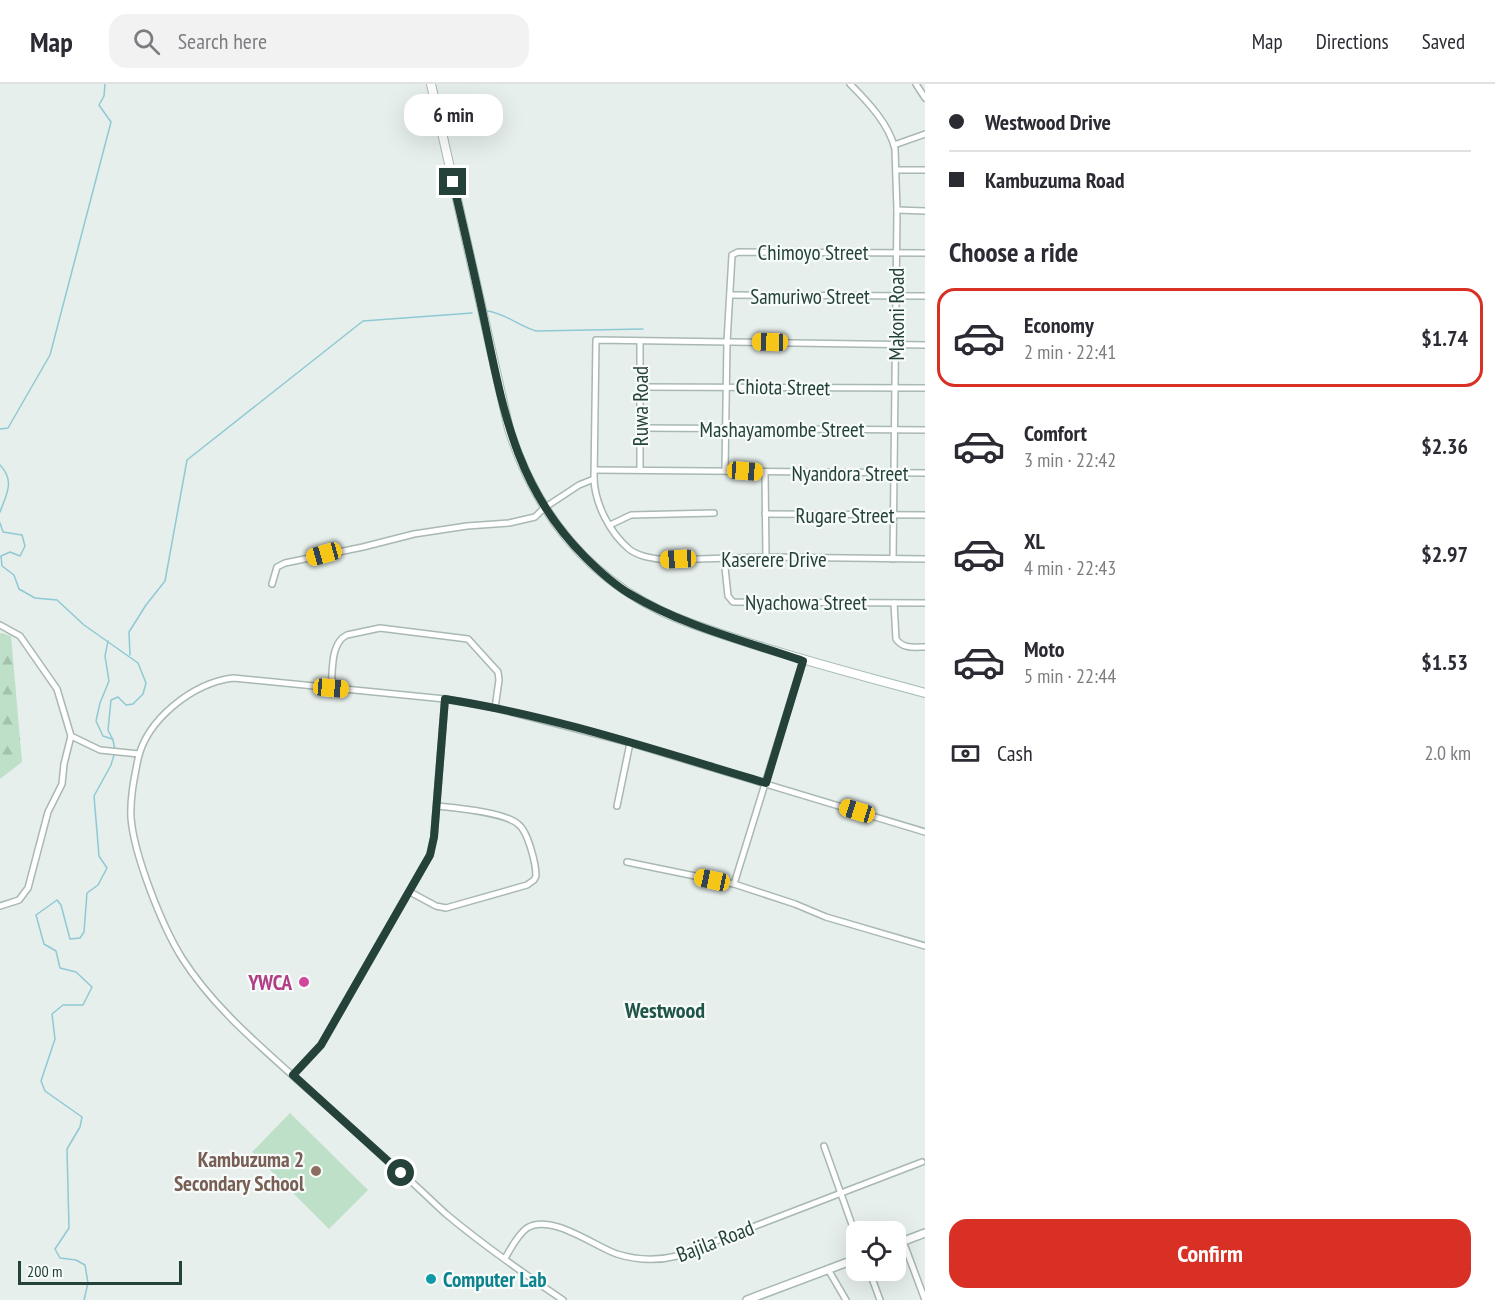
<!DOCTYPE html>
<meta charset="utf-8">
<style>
:root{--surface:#fff;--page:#f2f2f3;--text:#2b2b33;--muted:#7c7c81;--line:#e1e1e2;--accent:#d93025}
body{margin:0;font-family:"PT Sans Narrow",sans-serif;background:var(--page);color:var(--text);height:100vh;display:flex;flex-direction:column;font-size:22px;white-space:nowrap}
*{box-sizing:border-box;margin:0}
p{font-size:20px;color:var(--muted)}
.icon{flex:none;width:33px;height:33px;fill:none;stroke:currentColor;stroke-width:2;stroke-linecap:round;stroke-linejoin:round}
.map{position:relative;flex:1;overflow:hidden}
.sheet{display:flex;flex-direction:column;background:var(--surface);width:570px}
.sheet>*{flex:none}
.banner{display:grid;align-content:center;height:132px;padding:0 24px;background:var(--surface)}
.buttons{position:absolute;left:846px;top:1137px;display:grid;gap:12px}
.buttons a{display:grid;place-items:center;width:60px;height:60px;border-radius:12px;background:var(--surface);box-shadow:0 6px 24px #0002;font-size:30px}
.scale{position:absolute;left:18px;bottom:15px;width:164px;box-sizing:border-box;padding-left:6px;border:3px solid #24423a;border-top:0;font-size:16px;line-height:21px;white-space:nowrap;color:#24423a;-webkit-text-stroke:4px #f7fbf9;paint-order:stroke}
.end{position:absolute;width:27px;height:27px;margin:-14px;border:8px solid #24423a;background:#fff;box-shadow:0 0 0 3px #fff}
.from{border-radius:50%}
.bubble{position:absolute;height:42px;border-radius:18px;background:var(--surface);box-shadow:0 6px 24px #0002;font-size:20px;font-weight:600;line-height:42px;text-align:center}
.car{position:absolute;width:18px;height:36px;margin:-18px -9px;border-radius:8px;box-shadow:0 0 4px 2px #0007;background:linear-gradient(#f5c518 24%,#345 0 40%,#f5c518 0 76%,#345 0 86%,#f5c518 0)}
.banner b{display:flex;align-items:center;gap:21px;height:57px;font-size:22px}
.banner b+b{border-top:2px solid var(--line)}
.banner i{width:15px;height:15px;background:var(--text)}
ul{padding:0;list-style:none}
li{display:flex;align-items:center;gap:18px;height:99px;margin:0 12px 9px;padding:0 12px;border:3px solid transparent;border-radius:18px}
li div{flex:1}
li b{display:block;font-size:22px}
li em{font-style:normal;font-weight:600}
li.active{border-color:var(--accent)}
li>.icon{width:54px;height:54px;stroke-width:1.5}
h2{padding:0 24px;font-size:27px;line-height:72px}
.pay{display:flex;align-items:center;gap:15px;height:66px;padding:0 24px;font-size:22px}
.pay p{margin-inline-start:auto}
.action{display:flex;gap:12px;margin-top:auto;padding:12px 24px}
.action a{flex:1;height:69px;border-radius:18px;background:var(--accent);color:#fff;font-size:24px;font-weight:600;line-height:69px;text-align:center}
header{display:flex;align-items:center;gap:36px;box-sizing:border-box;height:84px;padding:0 30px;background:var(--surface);border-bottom:2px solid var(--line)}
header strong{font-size:28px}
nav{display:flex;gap:33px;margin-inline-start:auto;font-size:21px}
.search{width:420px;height:54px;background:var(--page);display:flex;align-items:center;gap:15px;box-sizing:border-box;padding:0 21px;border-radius:18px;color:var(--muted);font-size:22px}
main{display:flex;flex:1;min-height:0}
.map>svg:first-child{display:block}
.forest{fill:url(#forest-firs)}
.pitch{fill:#bfe0c8}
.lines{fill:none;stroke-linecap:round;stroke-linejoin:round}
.stream{stroke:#8ec9d4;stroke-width:1.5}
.minor-casing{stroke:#a8b8b2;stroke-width:8}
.tertiary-casing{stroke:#a8b8b2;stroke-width:10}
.secondary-casing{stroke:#a4bbb3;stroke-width:10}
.minor{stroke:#fff;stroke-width:5}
.tertiary{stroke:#fff;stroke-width:7}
.secondary{stroke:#fff;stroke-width:8}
.route{stroke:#24423a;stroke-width:8}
.hotel-dot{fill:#d1479c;stroke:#f7fbf9;stroke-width:2}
.education-dot{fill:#8d6e63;stroke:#f7fbf9;stroke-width:2}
.culture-dot{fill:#0f9aa8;stroke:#f7fbf9;stroke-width:2}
.labels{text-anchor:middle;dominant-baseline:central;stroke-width:4.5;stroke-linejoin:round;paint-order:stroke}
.street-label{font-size:21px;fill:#24423a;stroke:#f7fbf9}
.hotel-label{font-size:21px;font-weight:bold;fill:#b23c85;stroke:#f7fbf9;text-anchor:end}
.education-label{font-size:21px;font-weight:bold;fill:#785e54;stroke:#f7fbf9;text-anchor:end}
.culture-label{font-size:21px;font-weight:bold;fill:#0d838f;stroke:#f7fbf9;text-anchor:start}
.neighbourhood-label{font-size:22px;font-weight:bold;fill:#1f5548;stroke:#f7fbf9}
</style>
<header>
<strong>Map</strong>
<div class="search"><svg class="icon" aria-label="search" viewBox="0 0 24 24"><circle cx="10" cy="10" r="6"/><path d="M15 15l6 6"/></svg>Search here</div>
<nav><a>Map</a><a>Directions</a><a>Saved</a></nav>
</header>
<main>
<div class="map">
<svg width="925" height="1216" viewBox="0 0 925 1216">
<defs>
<pattern id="forest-firs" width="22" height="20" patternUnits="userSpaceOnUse" patternTransform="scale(1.5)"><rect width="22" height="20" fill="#bfe0c8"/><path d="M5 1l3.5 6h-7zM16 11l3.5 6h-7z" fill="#a4c1ad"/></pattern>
</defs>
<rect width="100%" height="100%" fill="#e6efeb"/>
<path class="forest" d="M0 549 11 552 22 678 0 695Z"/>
<path class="pitch" d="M290 1029 368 1106 329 1145 252 1068Z"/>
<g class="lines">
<g class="stream">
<path d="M487 227C505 229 519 242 536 247L643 245"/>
<path d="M0 345 8 344 50 271 111 38 99 21 104 12 105 0"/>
<path d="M0 381C15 397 7 409 0 428"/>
<path d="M0 439 3 448 22 451 25 462 20 472 10 468 1 472 2 482 14 491 19 505 35 514 57 516 84 541 138 579 146 599 143 610 133 620 126 621 118 613 111 616 108 646 113 656 115 666"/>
<path d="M108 557 105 572 109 597 100 619 96 637 103 652 112 655"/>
<path d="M130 571 129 548 146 521 165 497 187 376 363 237 472 229"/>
<path d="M84 1216 88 1199 85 1181 76 1176 60 1174 55 1165 69 1144 67 1065 80 1043 82 1033 45 1007 41 997 55 955 52 930 63 921H83L92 903 76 888 60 884 56 867 44 860 36 831 57 816 61 821 70 855 80 854 84 848 87 809 98 801 107 784 99 772 94 712 111 681 114 671"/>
</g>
<g class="minor-casing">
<g id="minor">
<path d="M850 0C868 18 889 40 895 65L897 126 893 475"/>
<path d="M916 0 925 14"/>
<path d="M894 61 925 50"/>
<path d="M897 86H925"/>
<path d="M897 126 925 127"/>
<path d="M730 211 925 212"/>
<path d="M925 261 596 256 594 395C595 420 610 449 629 465 639 473 653 474 665 476L766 473 925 475"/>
<path d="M640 303 925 304"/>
<path d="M640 344 925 346"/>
<path d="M595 386 925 389"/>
<path d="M640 386V258"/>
<path d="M725 386 727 258 732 171 738 168 925 169"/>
<path d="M765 388 766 473"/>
<path d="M765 430 925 431"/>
<path d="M610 441 631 431 714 429"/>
<path d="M724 474 728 512 733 518 925 519"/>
<path d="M272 500 277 483 285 479 363 463 414 450 467 442 509 439 535 433 544 424 579 401 594 395"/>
<path d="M894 519 896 555C903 565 914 563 925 563"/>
<path d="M0 541 20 552 57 605 71 652 64 680 62 700 48 728 28 804 19 816 0 822"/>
<path d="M331 604C333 587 330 559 347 551L380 544 468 555 498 588 499 596 495 624"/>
<path d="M71 652 100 666 139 670"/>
<path d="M617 722 630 659"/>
<path d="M627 778 734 800 795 820 826 833 925 862"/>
<path d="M734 800 803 577"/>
<path d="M410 808 436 822 446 824 527 801 534 796 536 792C536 780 528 747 518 740 504 728 456 724 437 722"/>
<path d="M293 991 321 961 430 771 434 753 445 615"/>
<path d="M824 1062 856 1152"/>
<path d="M903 1157 925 1216"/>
<path d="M505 1174C511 1165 517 1151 527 1144 551 1129 594 1162 617 1170 636 1176 657 1177 677 1172L922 1078"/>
<path d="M869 1186 880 1216"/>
<path d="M829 1187 846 1216"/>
<path d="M563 1216C523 1189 483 1161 446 1130 436 1121 426 1111 416 1102 381 1070 346 1039 311 1008 266 967 215 926 182 874 162 842 134 771 131 734 130 714 134 695 138 675 147 635 193 599 233 594L445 615 495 624 630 659 925 748"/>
</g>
</g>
<g class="tertiary-casing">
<g id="tertiary">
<path d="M896 1160 925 1149"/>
<path d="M747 1216 856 1175"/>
</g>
</g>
<g class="secondary-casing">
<path id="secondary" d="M431 0 509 345C535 426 582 488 659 526 685 539 713 547 740 556 801 576 863 592 925 609"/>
</g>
<use href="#minor" class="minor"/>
<use href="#tertiary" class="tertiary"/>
<use href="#secondary" class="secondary"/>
</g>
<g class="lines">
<path class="route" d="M401 1089 293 991 321 961 430 771 434 753 445 615C554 632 661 668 766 699L803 577C745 557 683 542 630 510 613 500 599 487 585 473 517 405 504 330 485 240 475 192 464 145 453 98"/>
</g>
<circle class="hotel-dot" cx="304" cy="898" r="6"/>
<circle class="education-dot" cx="316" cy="1087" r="6"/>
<circle class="culture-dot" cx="431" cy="1195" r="6"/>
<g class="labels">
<g class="street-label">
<text x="813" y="168">Chimoyo Street</text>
<text x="810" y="212">Samuriwo Street</text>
<text transform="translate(896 230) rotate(-90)">Makoni Road</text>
<text transform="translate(783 303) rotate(1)">Chiota Street</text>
<text transform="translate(640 322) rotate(-90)">Ruwa Road</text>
<text x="782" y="345">Mashayamombe Street</text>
<text x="850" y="389">Nyandora Street</text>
<text x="845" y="431">Rugare Street</text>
<text x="774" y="475">Kaserere Drive</text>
<text x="806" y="518">Nyachowa Street</text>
<text transform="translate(715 1157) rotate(-21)">Bajila Road</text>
</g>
<g class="hotel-label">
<text x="292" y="898">YWCA</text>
</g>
<g class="education-label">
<text x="304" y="1075">Kambuzuma 2<tspan x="304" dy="24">Secondary School</tspan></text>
</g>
<g class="culture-label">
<text x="443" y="1195">Computer Lab</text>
</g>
<g class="neighbourhood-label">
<text x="665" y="926">Westwood</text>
</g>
</g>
</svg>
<div class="buttons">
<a><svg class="icon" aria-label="locate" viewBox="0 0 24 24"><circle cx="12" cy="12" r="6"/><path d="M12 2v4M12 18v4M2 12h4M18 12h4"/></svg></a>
</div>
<div class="scale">200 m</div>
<i class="end from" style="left:401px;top:1089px"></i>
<i class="end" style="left:453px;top:98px"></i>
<div class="bubble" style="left:404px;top:10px;width:99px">6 min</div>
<i class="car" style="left:770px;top:258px;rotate:271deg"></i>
<i class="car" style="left:745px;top:387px;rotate:94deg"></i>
<i class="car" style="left:324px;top:470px;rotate:254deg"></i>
<i class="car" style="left:678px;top:475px;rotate:267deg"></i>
<i class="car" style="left:331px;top:604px;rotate:95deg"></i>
<i class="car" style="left:857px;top:727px;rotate:287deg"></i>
<i class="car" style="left:712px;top:796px;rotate:282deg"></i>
</div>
<section class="sheet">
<div class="banner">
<b><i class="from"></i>Westwood Drive</b>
<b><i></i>Kambuzuma Road</b>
</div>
<h2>Choose a ride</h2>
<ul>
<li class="active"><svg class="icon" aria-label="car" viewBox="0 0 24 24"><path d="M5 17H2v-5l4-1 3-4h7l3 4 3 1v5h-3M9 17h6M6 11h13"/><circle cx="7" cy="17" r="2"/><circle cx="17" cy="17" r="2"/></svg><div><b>Economy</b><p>2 min · 22:41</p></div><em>$1.74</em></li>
<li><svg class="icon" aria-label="car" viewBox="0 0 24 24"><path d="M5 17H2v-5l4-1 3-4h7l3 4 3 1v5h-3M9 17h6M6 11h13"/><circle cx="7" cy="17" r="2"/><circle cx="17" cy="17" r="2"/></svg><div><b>Comfort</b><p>3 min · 22:42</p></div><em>$2.36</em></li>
<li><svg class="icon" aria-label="car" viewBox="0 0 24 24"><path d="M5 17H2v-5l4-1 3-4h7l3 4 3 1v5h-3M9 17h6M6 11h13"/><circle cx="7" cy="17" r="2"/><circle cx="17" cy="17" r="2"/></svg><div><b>XL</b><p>4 min · 22:43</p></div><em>$2.97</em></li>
<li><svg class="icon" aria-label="car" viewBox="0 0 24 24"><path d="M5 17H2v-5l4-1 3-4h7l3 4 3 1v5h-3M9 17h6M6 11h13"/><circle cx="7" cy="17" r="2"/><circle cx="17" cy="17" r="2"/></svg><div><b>Moto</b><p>5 min · 22:44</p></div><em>$1.53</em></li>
</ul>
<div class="pay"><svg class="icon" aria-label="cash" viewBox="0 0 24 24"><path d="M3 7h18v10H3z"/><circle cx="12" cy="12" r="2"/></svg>Cash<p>2.0 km</p></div>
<div class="action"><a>Confirm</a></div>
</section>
</main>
